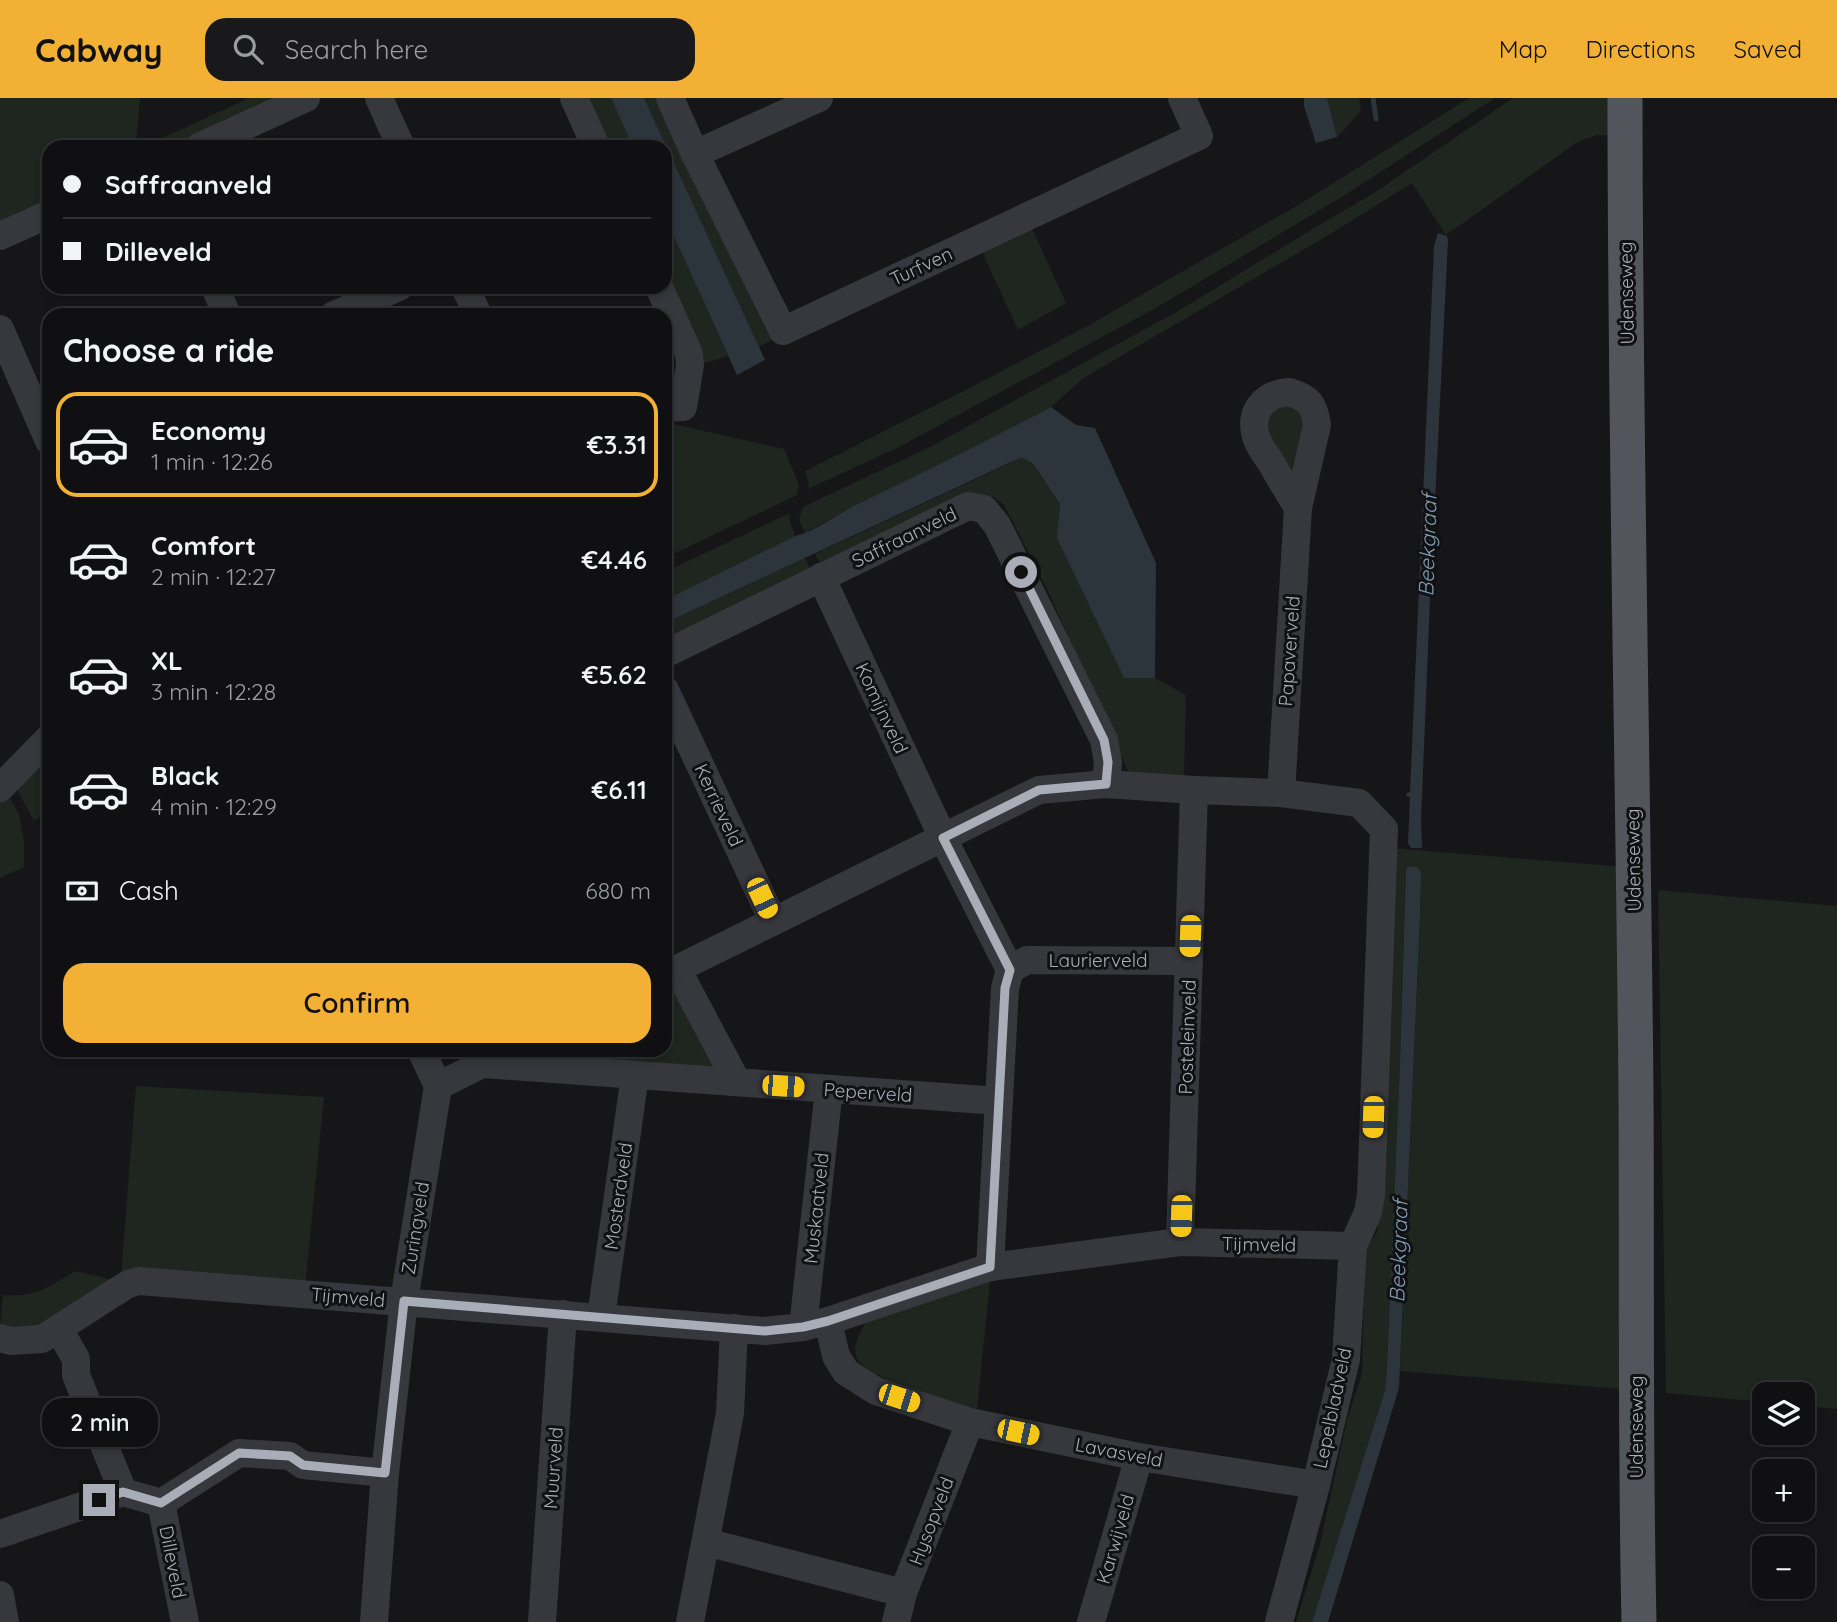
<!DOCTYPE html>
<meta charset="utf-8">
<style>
:root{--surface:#101012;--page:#19191b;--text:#f1f3f6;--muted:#9c9d9f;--line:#303032;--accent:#f2b134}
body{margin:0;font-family:Quicksand,sans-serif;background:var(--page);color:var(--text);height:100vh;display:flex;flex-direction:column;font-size:26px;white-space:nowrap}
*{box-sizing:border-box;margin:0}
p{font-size:23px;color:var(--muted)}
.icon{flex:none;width:38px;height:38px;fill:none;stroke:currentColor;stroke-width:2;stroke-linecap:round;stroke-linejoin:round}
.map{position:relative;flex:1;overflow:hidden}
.drawer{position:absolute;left:42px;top:210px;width:630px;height:749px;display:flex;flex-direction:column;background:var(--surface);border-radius:21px;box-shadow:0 4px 10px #0003,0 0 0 2px var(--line)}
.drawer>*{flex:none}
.banner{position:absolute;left:42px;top:42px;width:630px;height:154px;border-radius:21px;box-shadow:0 4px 10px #0003,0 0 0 2px var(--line);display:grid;align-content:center;height:154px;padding:0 21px;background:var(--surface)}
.tools{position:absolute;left:1752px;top:1284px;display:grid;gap:14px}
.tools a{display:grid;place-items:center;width:63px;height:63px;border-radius:14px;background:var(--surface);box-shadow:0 4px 10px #0003,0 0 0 2px var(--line);font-size:35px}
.end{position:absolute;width:32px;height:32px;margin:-16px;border:9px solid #a8adb8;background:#111;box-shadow:0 0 0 4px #111}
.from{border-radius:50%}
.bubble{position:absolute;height:49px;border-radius:21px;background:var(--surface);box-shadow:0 4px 10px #0003,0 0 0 2px var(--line);font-size:23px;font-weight:600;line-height:49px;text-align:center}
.car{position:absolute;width:21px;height:42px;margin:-21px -10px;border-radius:9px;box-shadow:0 0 5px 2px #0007;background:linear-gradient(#f5c518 24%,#345 0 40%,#f5c518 0 76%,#345 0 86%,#f5c518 0)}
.banner b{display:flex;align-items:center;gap:24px;height:66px;font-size:26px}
.banner b+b{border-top:2px solid var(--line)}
.banner i{width:18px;height:18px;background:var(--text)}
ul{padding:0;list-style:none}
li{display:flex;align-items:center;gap:21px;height:105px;margin:0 14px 10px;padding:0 7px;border:4px solid transparent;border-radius:21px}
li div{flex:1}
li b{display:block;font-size:26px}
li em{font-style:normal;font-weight:600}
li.active{border-color:var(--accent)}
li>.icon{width:63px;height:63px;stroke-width:1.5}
h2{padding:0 21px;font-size:32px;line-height:84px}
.pay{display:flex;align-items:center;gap:18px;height:77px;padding:0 21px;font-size:26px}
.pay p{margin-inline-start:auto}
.button{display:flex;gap:14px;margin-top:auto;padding:14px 21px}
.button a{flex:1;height:80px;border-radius:21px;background:var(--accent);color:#111;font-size:28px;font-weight:600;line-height:80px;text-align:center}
header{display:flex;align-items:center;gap:42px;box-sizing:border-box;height:98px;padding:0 35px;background:var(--accent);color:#111}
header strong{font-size:33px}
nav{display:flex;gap:38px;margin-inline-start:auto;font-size:24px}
.search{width:490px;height:63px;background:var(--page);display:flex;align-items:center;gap:18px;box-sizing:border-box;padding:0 24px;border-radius:21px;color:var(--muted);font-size:26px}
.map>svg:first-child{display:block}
.green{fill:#1e261f}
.water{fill:#2c353c}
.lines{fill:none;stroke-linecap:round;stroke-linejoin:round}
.stream{stroke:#2c353c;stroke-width:5}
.minor{stroke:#37383d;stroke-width:28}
.major{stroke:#53555c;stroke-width:35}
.route{stroke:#a8adb8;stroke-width:9}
.labels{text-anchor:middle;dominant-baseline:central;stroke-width:6;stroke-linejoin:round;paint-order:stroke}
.street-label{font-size:19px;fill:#a8adb8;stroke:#111113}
.water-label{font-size:21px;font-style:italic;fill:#7f9bb3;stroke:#111113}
</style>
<header>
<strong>Cabway</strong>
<div class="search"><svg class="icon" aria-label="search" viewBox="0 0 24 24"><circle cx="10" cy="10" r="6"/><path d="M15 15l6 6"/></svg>Search here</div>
<nav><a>Map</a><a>Directions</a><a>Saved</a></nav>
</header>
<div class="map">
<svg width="1837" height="1524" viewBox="0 0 1837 1524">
<rect width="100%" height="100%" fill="#161618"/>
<g class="green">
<path d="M0 0H140L136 49H49V108L0 131Z"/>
<path d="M249 0H281L176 49H143Z"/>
<path d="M584 0H611L633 49H607Z"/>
<path d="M644 0H663L774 241 759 249Z"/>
<path d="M1327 0H1359L1361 13 1337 39Z"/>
<path d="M1469 0H1495L1345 97 1161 207 901 348 808 391 809 386 805 373 958 296 1089 227 1300 106Z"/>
<path d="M1513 0H1611L1612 38 1597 37 1579 43 1446 137 1412 85 1327 138 1085 279 1051 309 969 353 851 410 805 435 799 421 803 409 930 349 1180 212 1324 124 1371 97Z"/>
<path d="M665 119 728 258 698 267 695 241 665 176Z"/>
<path d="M1030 126 1066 205 1018 232 980 149Z"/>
<path d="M1283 303 1304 313 1298 385 1273 351 1265 319Z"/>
<path d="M665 324 784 351 799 387 797 397 665 460V401L668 397V381L665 378Z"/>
<path d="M1021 360 1027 362 1034 368 1060 406 1058 440 1124 580H1155L1186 597 1184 679 1129 675 1047 491 1004 407 994 399H981L824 473 815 456Z"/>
<path d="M790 415 789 420 795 438 665 502V474Z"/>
<path d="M805 460 814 478 665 549V525Z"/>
<path d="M49 649V708L39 720 34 723 14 686Z"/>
<path d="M7 695 19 716 24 744V769L0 780V700Z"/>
<path d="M1391 750 1624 769 1633 1292 1400 1273 1420 819 1421 774 1417 769H1409L1406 772 1400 964 1388 1273 1385 1292 1312 1524H1296L1320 1446 1347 1322 1362 1276 1365 1150 1377 1135Z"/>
<path d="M1658 792 1837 808V1311L1803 1308 1802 1297H1764V1304L1666 1295Z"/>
<path d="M665 878 722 971 514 958 515 952H665Z"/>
<path d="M136 988 324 999 305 1190 121 1177Z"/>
<path d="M75 1173 114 1182 33 1231 0 1229 3 1197C37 1199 47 1190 75 1173Z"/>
<path d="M990 1183 977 1311C954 1306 865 1280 857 1260 852 1247 860 1235 866 1224Z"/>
</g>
<g class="water">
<path d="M611 0H644L765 262 737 277 665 119V49H633Z"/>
<path d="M1304 0H1327L1337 39 1316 45 1304 8Z"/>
<path d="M1438 135 1447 138 1448 143 1433 443 1437 444 1435 450H1432V452L1421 722 1422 750H1411L1408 745 1410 699 1406 698 1407 695 1410 694 1434 148Z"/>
<path d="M1051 309 1076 327 1095 330 1156 465 1155 580H1124L1057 440 1060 406 1034 367 1027 362 1021 360 1009 365 665 525V502L795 438C817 433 837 416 858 406 923 375 987 343 1051 309Z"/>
<path d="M1409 769H1417L1421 774 1420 819 1399 1290 1328 1524H1312L1385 1292 1387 1273 1400 964 1406 771Z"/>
</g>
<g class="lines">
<path class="stream" d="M1373 0 1376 21"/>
<g class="minor">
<path d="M379 0 401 49"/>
<path d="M574 0 596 49"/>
<path d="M670 0 695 56 783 233 1199 38 1182 0"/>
<path d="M199 49 306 0"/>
<path d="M695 56 819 0"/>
<path d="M0 138 49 116"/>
<path d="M215 189 227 217"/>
<path d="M465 189 478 217"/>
<path d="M659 189 689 256 690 267 683 309 665 310"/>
<path d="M334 217 399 189"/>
<path d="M0 231 49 343"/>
<path d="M1289 294C1309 300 1314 306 1317 327L1298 410C1289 395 1279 379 1270 363 1265 356 1259 348 1256 339 1249 314 1263 296 1289 294Z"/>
<path d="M821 479 943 740 1010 872"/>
<path d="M665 556 968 408 984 411 997 427 1104 642 1108 664 1106 686"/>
<path d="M665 592 773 823"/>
<path d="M0 690 49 640"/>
<path d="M1281 695 1298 410"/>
<path d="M677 871 737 984"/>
<path d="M665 877 1039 692 1106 686 1194 692 1281 695 1359 705 1384 731 1371 1097 1368 1114 1353 1148 1346 1261 1316 1387 1279 1524"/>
<path d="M421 952 438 988"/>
<path d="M483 966 999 1003"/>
<path d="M438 988 498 958"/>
<path d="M1180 1144 1194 692"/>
<path d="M990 1169 1005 890 1010 872 1027 862 1189 863"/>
<path d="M601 1219 635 977"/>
<path d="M828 1223 836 1258 846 1274 876 1293 970 1324 1139 1359 1316 1387"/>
<path d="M803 1229 829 991"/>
<path d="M59 1231 76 1261V1277L123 1394"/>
<path d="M0 1240 11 1243 42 1241 128 1186 139 1183 765 1233 803 1229 828 1223 990 1169 1180 1144 1353 1148"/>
<path d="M161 1405 185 1524"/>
<path d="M0 1436 123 1394 161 1405 239 1355 290 1358 303 1367 385 1375"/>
<path d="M706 1444 903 1495"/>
<path d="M0 1497 5 1524"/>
<path d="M374 1524 385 1375 404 1203 438 988"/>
<path d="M542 1524 563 1216"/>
<path d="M690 1524 730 1315 734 1230"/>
<path d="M896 1524 903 1495 970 1324"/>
<path d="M1091 1524 1139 1359"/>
</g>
<path class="major" d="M1625 0C1625 332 1633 664 1636 996 1637 1172 1635 1348 1639 1524"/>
</g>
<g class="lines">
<path class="route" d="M99 1402 123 1394 161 1405 239 1355 290 1358 303 1367 385 1375 404 1203 765 1233 803 1229 828 1223 990 1169 1005 890 1010 872 943 740 1039 692 1106 686 1108 664 1104 642 1021 474"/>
</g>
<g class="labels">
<g class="street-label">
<text transform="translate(921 168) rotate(-25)">Turfven</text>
<text transform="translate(1626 195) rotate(-91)">Udenseweg</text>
<text transform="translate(904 439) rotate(-26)">Saffraanveld</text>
<text transform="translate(1289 553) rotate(-86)">Papaverveld</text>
<text transform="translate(882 610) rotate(65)">Komijnveld</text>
<text transform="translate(719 707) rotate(65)">Kerrieveld</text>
<text transform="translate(1633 762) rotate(-91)">Udenseweg</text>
<text x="1098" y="862">Laurierveld</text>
<text transform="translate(1187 939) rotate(-88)">Posteleinveld</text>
<text transform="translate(868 994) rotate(4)">Peperveld</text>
<text transform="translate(618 1098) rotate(-82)">Mosterdveld</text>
<text transform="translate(816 1110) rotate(-84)">Muskaatveld</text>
<text transform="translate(415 1130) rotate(-81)">Zuringveld</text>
<text transform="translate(1259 1146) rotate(1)">Tijmveld</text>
<text transform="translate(348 1199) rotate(5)">Tijmveld</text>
<text transform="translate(1332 1310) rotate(-78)">Lepelbladveld</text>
<text transform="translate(1636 1329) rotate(-90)">Udenseweg</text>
<text transform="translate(1119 1354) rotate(11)">Lavasveld</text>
<text transform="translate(553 1370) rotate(-86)">Muurveld</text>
<text transform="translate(931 1423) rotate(-69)">Hysopveld</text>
<text transform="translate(1115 1441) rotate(-74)">Karwijveld</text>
<text transform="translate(173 1464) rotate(79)">Dilleveld</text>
</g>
<g class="water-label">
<text transform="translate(1427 447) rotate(-88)">Beekgraaf</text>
<text transform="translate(1398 1153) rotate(-88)">Beekgraaf</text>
</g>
</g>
</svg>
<div class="tools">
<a><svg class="icon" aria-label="layers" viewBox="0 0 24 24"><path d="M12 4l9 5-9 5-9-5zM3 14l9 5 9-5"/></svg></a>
<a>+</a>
<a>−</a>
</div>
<i class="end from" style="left:1021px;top:474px"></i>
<i class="end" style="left:99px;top:1402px"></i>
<div class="bubble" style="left:42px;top:1300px;width:116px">2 min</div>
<i class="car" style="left:762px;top:800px;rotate:155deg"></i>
<i class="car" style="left:1190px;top:838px;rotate:182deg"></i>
<i class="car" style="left:783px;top:988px;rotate:94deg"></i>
<i class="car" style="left:1373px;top:1019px;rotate:182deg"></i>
<i class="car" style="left:1181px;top:1118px;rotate:182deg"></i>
<i class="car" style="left:899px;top:1300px;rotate:108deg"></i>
<i class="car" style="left:1018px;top:1334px;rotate:102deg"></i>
<div class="banner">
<b><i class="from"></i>Saffraanveld</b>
<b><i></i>Dilleveld</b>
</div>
<section class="drawer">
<h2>Choose a ride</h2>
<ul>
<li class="active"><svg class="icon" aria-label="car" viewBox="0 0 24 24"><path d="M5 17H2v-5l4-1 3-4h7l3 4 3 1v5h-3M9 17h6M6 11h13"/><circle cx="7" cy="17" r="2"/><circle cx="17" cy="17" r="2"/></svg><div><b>Economy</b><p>1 min · 12:26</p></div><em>€3.31</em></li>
<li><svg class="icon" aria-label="car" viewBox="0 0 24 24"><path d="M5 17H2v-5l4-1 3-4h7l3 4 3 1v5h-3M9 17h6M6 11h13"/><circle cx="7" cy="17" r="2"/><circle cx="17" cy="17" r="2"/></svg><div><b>Comfort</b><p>2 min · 12:27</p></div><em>€4.46</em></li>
<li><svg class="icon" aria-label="car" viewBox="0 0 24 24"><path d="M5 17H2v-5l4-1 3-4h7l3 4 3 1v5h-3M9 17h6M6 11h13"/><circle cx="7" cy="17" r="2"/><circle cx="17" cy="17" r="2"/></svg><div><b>XL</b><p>3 min · 12:28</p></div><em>€5.62</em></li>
<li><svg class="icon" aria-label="car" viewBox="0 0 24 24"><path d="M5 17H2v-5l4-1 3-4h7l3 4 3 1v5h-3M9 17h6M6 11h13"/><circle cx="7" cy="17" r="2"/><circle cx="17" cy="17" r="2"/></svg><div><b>Black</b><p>4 min · 12:29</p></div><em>€6.11</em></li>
</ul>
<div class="pay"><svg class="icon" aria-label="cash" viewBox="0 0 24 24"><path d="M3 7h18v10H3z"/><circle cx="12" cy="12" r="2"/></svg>Cash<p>680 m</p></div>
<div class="button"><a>Confirm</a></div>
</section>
</div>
